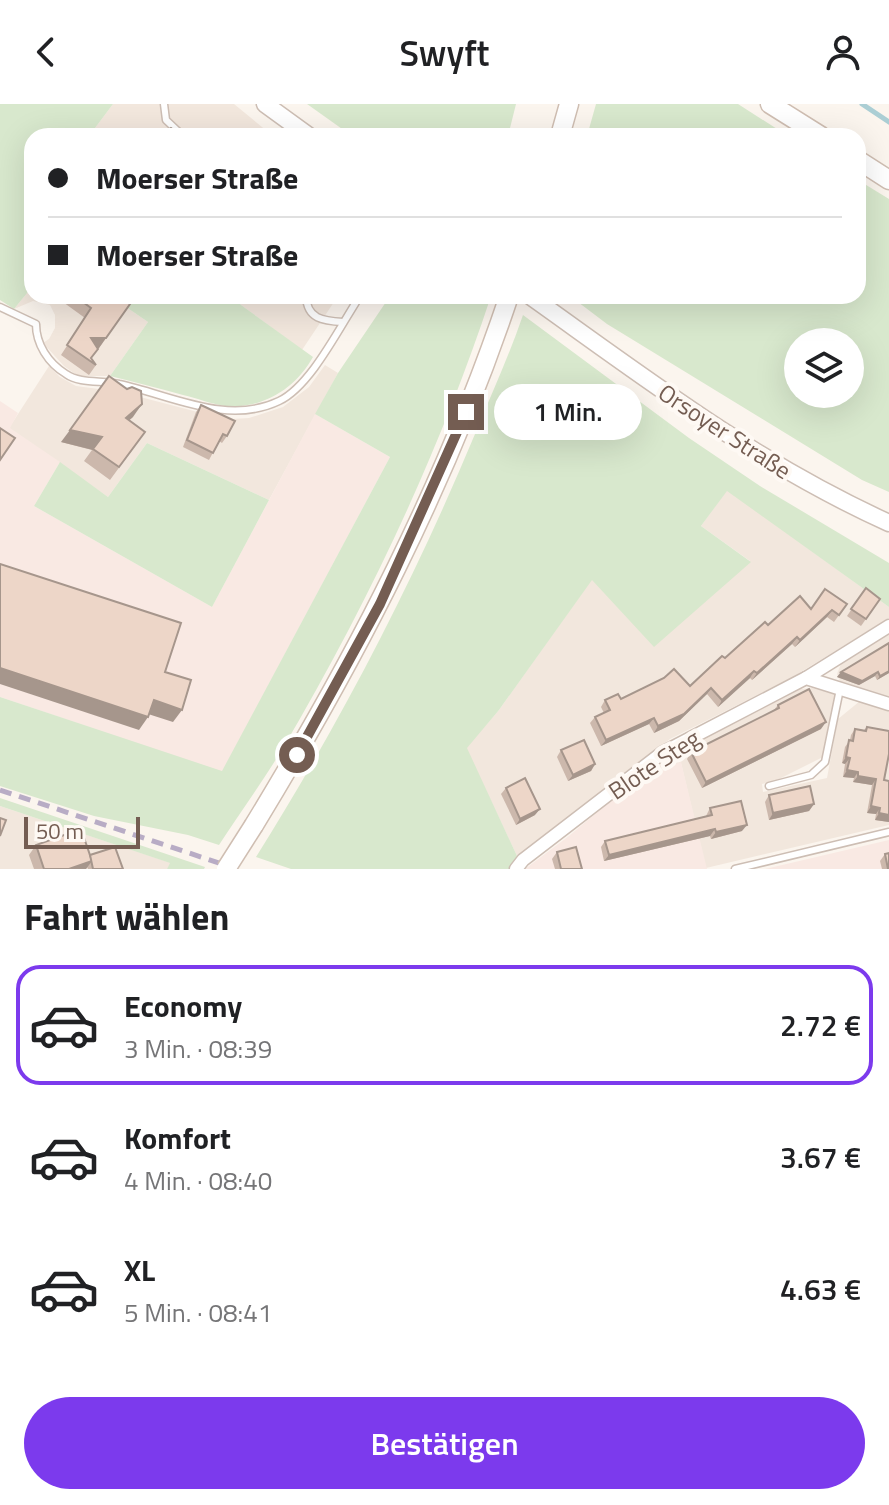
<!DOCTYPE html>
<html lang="de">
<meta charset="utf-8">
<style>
:root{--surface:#fff;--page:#f2f2f2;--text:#202124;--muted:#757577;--line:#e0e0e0;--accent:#7c3aed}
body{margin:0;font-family:"Titillium Web",sans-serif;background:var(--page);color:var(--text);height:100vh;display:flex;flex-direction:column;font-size:30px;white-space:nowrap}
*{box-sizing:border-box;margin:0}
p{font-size:26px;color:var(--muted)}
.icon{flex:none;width:44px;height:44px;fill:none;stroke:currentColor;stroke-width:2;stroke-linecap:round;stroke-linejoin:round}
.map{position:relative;height:765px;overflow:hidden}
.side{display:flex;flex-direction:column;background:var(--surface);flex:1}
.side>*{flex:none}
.guide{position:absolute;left:24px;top:24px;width:842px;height:176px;border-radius:24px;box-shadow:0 8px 32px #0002;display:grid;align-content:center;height:176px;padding:0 24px;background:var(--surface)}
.buttons{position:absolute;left:784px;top:224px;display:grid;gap:16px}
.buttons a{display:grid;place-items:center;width:80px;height:80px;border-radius:50%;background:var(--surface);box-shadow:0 8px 32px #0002;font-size:40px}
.scale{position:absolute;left:24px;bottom:20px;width:116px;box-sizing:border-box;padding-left:8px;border:4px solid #745d52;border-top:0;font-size:22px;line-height:28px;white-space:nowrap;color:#745d52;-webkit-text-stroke:6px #fef9f4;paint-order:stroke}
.end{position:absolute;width:36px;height:36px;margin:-18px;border:10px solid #745d52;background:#fff;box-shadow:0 0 0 4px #fff}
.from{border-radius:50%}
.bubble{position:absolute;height:56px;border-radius:28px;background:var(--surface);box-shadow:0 8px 32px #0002;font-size:26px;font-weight:600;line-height:56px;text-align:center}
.guide b{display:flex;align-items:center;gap:28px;height:76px;font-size:30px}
.guide b+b{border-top:2px solid var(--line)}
.guide i{width:20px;height:20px;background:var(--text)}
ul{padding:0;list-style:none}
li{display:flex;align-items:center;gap:24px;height:120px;margin:0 16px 12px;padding:0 8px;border:4px solid transparent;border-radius:24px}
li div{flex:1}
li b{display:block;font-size:30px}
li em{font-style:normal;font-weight:600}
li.active{border-color:var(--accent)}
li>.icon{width:72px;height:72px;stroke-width:1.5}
h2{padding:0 24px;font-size:36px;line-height:96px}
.primary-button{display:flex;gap:16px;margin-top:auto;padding:16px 24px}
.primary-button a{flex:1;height:92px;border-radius:48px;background:var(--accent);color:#fff;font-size:32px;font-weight:600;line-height:92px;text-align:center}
header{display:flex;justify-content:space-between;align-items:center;height:104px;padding:0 24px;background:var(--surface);font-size:36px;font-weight:600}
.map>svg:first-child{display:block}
.residential{fill:#f2e7dd}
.commercial{fill:#f9e9e3}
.green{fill:#d8e8cd;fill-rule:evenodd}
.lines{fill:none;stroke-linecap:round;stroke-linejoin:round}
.stream{stroke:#abced4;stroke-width:5}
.service-casing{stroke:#cdbeb4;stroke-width:9}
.minor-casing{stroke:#cdbeb4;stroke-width:15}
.tertiary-casing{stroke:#cdbeb4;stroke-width:19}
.secondary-casing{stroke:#cfbeb2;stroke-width:21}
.service{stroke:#fff;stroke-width:6}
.minor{stroke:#fff;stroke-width:12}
.tertiary{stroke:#fff;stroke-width:16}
.secondary{stroke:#fff;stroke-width:18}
.rail{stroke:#b8acc5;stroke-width:5;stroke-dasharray:12 8;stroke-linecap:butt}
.secondary-bridge-casing{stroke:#cfbeb2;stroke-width:21;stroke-linecap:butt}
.secondary-bridge{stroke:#fff;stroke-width:18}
.wall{fill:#ccb8ac}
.shaded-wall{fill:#a6968c}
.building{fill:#edd6c8;stroke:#a6968c;stroke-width:2}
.route{stroke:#745d52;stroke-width:10}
.labels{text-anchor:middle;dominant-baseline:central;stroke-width:8;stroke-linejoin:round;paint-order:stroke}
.street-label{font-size:24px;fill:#745d52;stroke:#fef9f4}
</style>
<header><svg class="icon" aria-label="back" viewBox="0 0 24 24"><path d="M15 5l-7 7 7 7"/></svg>Swyft<svg class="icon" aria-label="person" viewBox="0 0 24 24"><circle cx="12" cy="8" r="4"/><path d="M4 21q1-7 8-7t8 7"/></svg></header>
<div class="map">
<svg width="889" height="765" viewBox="0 0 889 765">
<rect width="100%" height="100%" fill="#fbf5ee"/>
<g class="residential">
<path d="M113 0H234L273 32H89Z"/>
<path d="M32 183V192H110L148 218 110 272H78L64 262 43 239 49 235 55 224V211L50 201 33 197 14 205Z"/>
<path d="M233 192H338L302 246 241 201Z"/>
<path d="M325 261 338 269 269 396 147 339 108 393 9 324 49 262 60 273 76 282 121 288 213 312 232 315 249 314 283 303 309 283Z"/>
<path d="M727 386 889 503V514L791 574 670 635 517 752 466 644 499 606 592 475 750 457 701 422Z"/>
<path d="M889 529V596L842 582 837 570 842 557Z"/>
<path d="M812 584 835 590 823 653 775 677 762 680 763 688 827 674 838 615 860 597 889 607V721L706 764 681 659 640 672 668 651 801 585Z"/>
<path d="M0 702 171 759 167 765H0Z"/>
</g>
<g class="commercial">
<path d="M0 297 18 309 10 324 60 358 34 402 212 503 315 310 390 353 222 668 0 593Z"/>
<path d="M681 658 707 765H525L569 732 640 672Z"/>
<path d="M889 736V765H765Z"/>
</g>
<g class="green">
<path d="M0 0H113L89 32H32V183L14 205 0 196Z"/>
<path d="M307 0H516L508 32H352Z"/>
<path d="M596 0H738L788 32H587Z"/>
<path d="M858 76 889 95V388L862 376 607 220 570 192H858ZM798 238H850V290H798Z"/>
<path d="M110 192H233L241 201 313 253C295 285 263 305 225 302 211 300 197 294 183 291 159 284 134 278 110 272L148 218Z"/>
<path d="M390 192H491C439 350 367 501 283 644 263 677 240 709 219 741L188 731 94 712 0 682V593L222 667 390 353 315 310 338 269Z"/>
<path d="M523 211 689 334 760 382 889 459V503L727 387 701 422 751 458 654 543 592 476 499 606 467 644 517 752 509 765H291L256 753C340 619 414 477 475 330 491 291 509 252 523 211Z"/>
<path d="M147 339 269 396 212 503 34 402 60 358 108 393Z"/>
<path d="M0 694 205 763 204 765H167L170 759 0 702Z"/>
</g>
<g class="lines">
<path class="stream" d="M862 0 889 18"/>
<g class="service-casing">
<g id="service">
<path d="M164 0 166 16 183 32"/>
<path d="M306 192C307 215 323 217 343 218"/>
<path d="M0 203 36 220C36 240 48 259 66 270 80 280 102 276 119 280 171 291 227 322 279 297 311 282 340 222 360 192"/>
<path d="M769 682 811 671 825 658 840 585"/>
<path d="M735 765 889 728"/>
</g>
</g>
<g class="minor-casing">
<g id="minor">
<path d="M806 574 889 522"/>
<path d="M516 765 523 756 662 649 806 574 889 600"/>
</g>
</g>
<g class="tertiary-casing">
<g id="tertiary">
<path d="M265 0 309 32"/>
<path d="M530 192C648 276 756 359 889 419"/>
</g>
</g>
<g class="secondary-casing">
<g id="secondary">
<path d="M770 0 821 32"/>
<path d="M560 32 569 0"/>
<path d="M858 56 889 76"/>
<path d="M254 721C357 552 446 380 509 192"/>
</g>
</g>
<use href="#service" class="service"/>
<use href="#minor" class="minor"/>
<use href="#tertiary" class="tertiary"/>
<use href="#secondary" class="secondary"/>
<path class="rail" d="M0 686 237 765"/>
<g class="secondary-bridge-casing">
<path id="secondary-bridge" d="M226 765 254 721"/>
</g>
<use href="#secondary-bridge" class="secondary-bridge"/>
</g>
<g class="wall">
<path d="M57 192H117L130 200 99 244H97L91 254 96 261 89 271 61 251 85 214 56 193Z"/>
<path d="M201 301 227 332 222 339 219 337 209 356 183 343 196 308Z"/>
<path d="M133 313 129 316 145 328 110 376 84 357 92 346 61 338Z"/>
<path d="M866 484 880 495 861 522 847 512Z"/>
<path d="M847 500 834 518 827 513 795 543 792 540 752 576 750 574 718 603 707 590 679 617 654 629 649 620 601 642 590 619 595 613 604 609 601 603 605 596 621 595 690 582 768 521 811 505Z"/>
<path d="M889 539V569L877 576 875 572 859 581 837 573 841 568Z"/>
<path d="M778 601 821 625 702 684 687 655 691 648 773 607Z"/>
<path d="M867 623 884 676 889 677V718L875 716 876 710 867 709 872 681 853 678 854 674 843 673 845 660 842 659 845 643 850 636 851 631 855 625 864 626Z"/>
<path d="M561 646 595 660 591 667 568 677 557 653Z"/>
<path d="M506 684 535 711 516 721 501 690Z"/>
<path d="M769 691 814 700 809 707 769 716 765 698Z"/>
<path d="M710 704 742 727 711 735 710 732 604 757 601 743 605 737 706 712Z"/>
<path d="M36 741 90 751 123 765H88L87 763 86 765H34L29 751Z"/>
<path d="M557 748 582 765H555L552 755Z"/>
<path d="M885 750 889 765H882L880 757Z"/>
</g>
<g class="shaded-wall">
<path d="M91 234H106L99 244H84Z"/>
<path d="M142 300 133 313 117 327 126 314Z"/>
<path d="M70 326 102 333 93 346 61 338Z"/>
<path d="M832 506 827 513 795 543 800 536Z"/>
<path d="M797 533 792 540 752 576 757 569Z"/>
<path d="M0 564 148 613 139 626 0 580Z"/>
<path d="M754 567 750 574 718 603 722 596Z"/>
<path d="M889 567V569L877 576 880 572Z"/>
<path d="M841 568H878L875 572 859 581 837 573Z"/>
<path d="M711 584 707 590 679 617 654 629 658 622Z"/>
<path d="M154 596 182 606 173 618 145 609Z"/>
<path d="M654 614 649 620 601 642 606 636Z"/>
<path d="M826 618 821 625 702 684 706 678Z"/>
<path d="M846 653 850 654 845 660 842 659Z"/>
<path d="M595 660 591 667 568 677 573 671Z"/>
<path d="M847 666 858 668 854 674 843 673Z"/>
<path d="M858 672 876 675 872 681 853 678Z"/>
<path d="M814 700 809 707 769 716 773 709Z"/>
<path d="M871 702 880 704 876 710 867 709Z"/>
<path d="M540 705 535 711 516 721 520 715Z"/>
<path d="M879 709 889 711V718L875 716Z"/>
<path d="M747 721 742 727 711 735 716 728Z"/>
<path d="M715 725 710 732 604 757 609 751Z"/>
<path d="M92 757 86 765H69Z"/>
</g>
<g class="building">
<path d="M171 24 178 29 181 25 191 32H161Z"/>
<path d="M75 192H117L130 200 106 234H91L98 245 91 254 96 261 67 241 91 204Z"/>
<path d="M109 272 127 285 132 283 141 287 142 300 126 314 145 328 119 363 93 345 102 333 70 326Z"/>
<path d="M201 301 235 317 227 332 223 330 213 349 187 336Z"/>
<path d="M0 324 15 334 0 356Z"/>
<path d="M0 460 181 519 165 568 191 576 182 606 154 596 148 613 0 564Z"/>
<path d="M866 484 880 495 866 515 851 505Z"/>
<path d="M825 485 847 500 839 511 832 506 800 536 797 533 757 569 754 567 722 596 711 584 684 610 658 622 654 614 606 636 595 613 610 606 605 596 618 590 621 595 664 574 674 565 690 582 722 552 725 554 765 518 768 521 800 492 811 505Z"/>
<path d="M889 539V567L880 572 878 568 862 577 841 568Z"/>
<path d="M809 585 826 618 706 678 691 648 779 604 778 601Z"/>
<path d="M867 623 889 627V650L884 676 889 677V711L879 709 880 704 871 702 876 675 858 672V668L847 666 850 654 846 653 849 636 853 637 855 625 866 627Z"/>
<path d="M584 636 595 660 573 671 561 646Z"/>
<path d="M525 674 540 705 520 715 506 684Z"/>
<path d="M810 682 814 700 773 709 769 691Z"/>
<path d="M741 697 747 721 716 728 715 725 609 751 605 737 712 711 710 704Z"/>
<path d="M0 714 6 716 0 732Z"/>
<path d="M81 725 92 757 69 765H44L36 741Z"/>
<path d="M115 743 123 765H93L90 751Z"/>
<path d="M576 743 582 765H561L557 748Z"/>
<path d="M889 749V765H888L885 750Z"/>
</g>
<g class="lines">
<path class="route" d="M297 651 380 500 466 308"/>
</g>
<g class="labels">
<g class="street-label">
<text transform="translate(725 327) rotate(33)">Orsoyer Straße</text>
<text transform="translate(654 660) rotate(-34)">Blote Steg</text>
</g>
</g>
</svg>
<div class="buttons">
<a><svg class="icon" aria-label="layers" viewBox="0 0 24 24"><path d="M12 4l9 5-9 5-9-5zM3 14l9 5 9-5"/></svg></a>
</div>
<div class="scale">50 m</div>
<i class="end from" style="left:297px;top:651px"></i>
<i class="end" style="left:466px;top:308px"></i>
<div class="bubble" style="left:494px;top:280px;width:148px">1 Min.</div>
<div class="guide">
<b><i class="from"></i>Moerser Straße</b>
<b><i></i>Moerser Straße</b>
</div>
</div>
<section class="side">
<h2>Fahrt wählen</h2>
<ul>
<li class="active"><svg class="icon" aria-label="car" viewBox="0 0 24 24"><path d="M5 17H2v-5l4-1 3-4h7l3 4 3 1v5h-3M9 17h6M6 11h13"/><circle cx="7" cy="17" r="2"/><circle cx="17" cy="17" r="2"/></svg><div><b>Economy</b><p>3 Min. · 08:39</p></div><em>2.72 €</em></li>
<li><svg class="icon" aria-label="car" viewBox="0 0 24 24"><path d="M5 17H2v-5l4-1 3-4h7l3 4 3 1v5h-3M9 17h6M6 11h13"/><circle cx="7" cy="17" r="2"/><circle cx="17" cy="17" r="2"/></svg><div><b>Komfort</b><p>4 Min. · 08:40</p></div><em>3.67 €</em></li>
<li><svg class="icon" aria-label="car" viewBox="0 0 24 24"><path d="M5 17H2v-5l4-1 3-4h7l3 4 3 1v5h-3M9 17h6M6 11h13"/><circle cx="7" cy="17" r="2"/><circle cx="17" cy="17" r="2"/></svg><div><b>XL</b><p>5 Min. · 08:41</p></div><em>4.63 €</em></li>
</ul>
<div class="primary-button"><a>Bestätigen</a></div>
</section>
